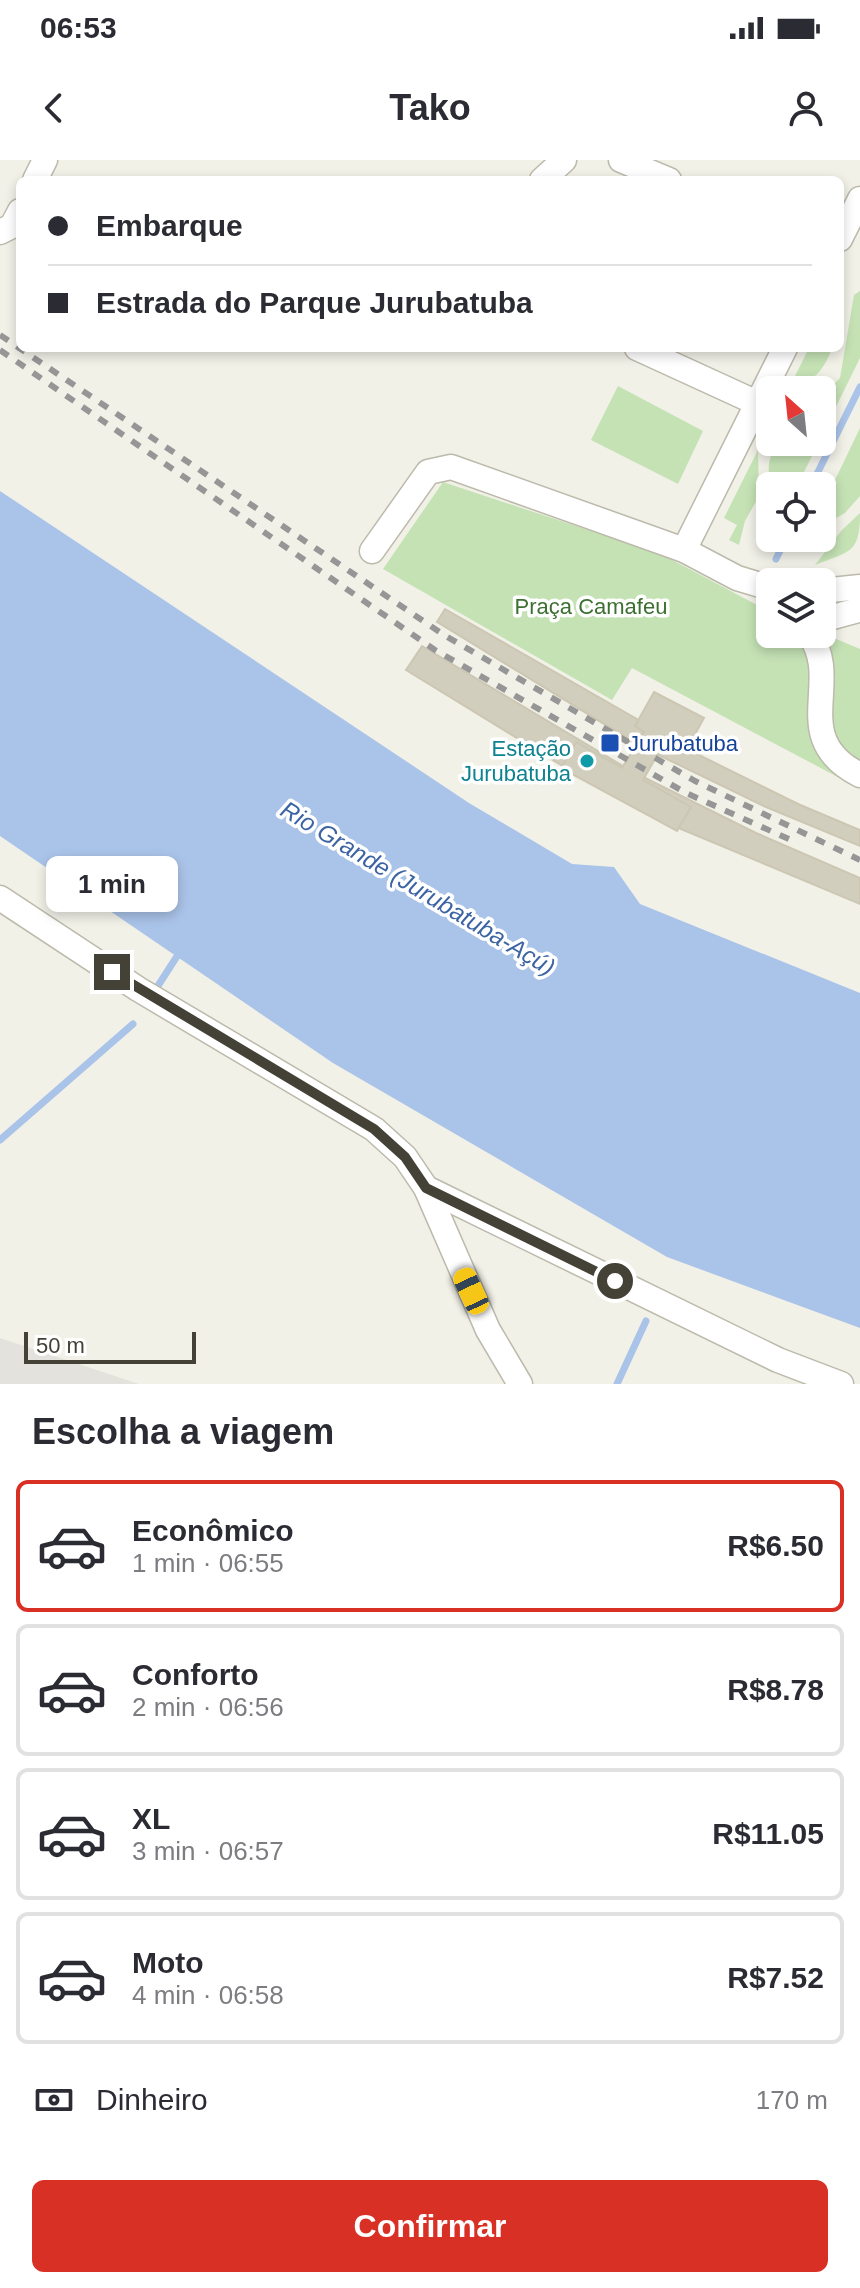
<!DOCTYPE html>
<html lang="pt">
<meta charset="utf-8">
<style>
:root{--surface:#fff;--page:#f7f7f7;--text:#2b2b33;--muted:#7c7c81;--line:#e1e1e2;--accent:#d93025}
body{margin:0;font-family:Helvetica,sans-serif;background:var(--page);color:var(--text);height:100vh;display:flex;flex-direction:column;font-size:30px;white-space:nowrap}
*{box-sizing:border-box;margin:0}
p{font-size:26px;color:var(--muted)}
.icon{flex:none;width:44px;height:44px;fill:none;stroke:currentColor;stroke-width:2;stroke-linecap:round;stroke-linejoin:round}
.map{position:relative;height:1224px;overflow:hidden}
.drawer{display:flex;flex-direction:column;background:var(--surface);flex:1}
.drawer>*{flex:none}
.hud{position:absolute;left:16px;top:16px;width:828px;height:176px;border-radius:12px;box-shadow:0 4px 12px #0003;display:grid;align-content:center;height:176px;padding:0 32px;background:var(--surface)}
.needle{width:52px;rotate:333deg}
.controls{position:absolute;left:756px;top:216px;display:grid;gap:16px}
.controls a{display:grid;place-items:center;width:80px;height:80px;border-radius:12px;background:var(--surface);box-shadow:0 4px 12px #0003;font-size:40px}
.scale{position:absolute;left:24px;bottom:20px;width:172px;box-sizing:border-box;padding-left:8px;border:4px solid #444237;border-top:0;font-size:22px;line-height:28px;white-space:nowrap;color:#444237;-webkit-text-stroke:6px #fff;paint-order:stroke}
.end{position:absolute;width:36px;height:36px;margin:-18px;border:10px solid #444237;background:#fff;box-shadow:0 0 0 4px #fff}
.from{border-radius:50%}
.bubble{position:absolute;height:56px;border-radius:12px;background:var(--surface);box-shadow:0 4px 12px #0003;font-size:26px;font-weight:800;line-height:56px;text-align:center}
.car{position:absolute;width:24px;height:48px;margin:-24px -12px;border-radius:10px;box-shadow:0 0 6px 2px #0007;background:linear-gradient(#f5c518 24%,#345 0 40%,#f5c518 0 76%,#345 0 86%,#f5c518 0)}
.hud b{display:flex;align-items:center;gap:28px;height:76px;font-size:30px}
.hud b+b{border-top:2px solid var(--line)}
.hud i{width:20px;height:20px;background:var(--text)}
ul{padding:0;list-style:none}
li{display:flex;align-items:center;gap:24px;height:132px;margin:0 16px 12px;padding:0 16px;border:4px solid var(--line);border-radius:12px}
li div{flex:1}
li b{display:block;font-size:30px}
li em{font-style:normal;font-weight:800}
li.selected{border-color:var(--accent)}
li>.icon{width:72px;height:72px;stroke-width:1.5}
h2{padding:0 32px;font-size:36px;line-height:96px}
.pay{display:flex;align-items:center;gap:20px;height:88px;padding:0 32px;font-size:30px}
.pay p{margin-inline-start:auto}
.primary-button{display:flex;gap:16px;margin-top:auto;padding:16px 32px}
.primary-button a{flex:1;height:92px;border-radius:12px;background:var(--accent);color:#fff;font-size:32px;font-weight:800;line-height:92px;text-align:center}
.status{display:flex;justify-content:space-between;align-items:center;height:56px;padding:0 40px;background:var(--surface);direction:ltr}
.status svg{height:22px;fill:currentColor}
header{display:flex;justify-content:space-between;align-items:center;height:104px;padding:0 32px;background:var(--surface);font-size:36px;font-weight:800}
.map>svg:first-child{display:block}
.industrial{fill:#e4e2dc}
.green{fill:#c5e2b5}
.water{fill:#aac3e8}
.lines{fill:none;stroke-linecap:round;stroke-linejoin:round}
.stream{stroke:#aac3e8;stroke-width:7}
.building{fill:#d2cebe;stroke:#ccc7b2;stroke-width:2}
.minor-casing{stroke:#bcbaab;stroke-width:27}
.minor{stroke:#fff;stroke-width:24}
.rail{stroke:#969696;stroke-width:6;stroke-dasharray:10 10;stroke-linecap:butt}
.route{stroke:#444237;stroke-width:10}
.transit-dot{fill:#1a4fb4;stroke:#fff;stroke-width:3}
.culture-dot{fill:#0f9aa8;stroke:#fff;stroke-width:3}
.labels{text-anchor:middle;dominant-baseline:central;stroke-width:7;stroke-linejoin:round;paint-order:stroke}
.park-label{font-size:22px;fill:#3c7031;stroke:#fff}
.transit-label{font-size:22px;fill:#164399;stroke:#fff;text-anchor:start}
.culture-label{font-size:22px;fill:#0d838f;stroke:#fff;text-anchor:end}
.water-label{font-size:24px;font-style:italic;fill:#3c64a4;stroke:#fff}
</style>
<div class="status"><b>06:53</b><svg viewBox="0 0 49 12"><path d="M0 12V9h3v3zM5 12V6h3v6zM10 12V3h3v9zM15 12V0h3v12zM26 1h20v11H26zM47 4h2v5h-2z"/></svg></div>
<header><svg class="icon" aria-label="back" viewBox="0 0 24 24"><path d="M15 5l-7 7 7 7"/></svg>Tako<svg class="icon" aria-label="person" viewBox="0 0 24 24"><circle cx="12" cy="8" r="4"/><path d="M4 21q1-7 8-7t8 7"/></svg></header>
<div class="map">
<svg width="860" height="1224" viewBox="0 0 860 1224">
<rect width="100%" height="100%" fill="#f2f1e8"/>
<path class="industrial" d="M0 1178 139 1224H0Z"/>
<g class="green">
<path d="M860 131V198L822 275V236L840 218 854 135Z"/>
<path d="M809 188H832C825 208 813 225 790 226Z"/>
<path d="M618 226 703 271 678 324 591 280Z"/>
<path d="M860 268V336L845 353 822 366V347Z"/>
<path d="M777 282H819L797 326H773C765 310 769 298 777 282Z"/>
<path d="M758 290 759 336 745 361 739 385 729 380 737 365 724 358Z"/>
<path d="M443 322 661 394 770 452V474L822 473 860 489V615L854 612 849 623 632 508 612 540 383 409Z"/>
<path d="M860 353C860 394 850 391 815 405L841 371Z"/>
</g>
<path class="water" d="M0 331 469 643 572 704 614 707 640 744 860 833V1168L667 1097 333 903 0 676Z"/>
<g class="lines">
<g class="stream">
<path d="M811 326 860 227"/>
<path d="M776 399 786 378"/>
<path d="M154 832 181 790"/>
<path d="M0 980 133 864"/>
<path d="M617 1224 646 1161"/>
</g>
</g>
<g class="building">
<path d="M445 449 705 598 798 644 860 670V686L766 647 642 587 437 462Z"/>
<path d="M422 486 633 612 756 673 860 718V744L681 669 561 605 406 510Z"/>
<path d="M654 532 704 558 684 594 664 583 643 620 691 647 677 671 561 608 576 582 622 608 644 572 635 566Z"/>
</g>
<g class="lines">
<g class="minor-casing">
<g id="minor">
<path d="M621 0 669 20"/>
<path d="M35 20 45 0"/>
<path d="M542 20 564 0"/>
<path d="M0 72 12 66 20 51"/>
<path d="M840 79 860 39"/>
<path d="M637 188 757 243"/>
<path d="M684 390 785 188"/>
<path d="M372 391 428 312 451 307 684 390 737 418 770 428"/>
<path d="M822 431 860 427"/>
<path d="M822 460 858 450"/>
<path d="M809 474C844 521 787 578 860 615"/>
<path d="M0 738 138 829 374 969 405 997 426 1028 488 1170 520 1224"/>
<path d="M426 1028 778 1200 841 1224"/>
</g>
</g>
<use href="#minor" class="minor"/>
<g class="rail">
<path d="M0 175 444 475 695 621 860 700"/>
<path d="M0 190 435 490 686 633 791 680"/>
</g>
</g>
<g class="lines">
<path class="route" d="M112 812 374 969 405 997 426 1028 615 1121"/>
</g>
<rect class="transit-dot" x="600" y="573" width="20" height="20" rx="4"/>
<circle class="culture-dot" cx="587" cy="601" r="8"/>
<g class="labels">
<g class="park-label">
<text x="591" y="446">Praça Camafeu</text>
</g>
<g class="transit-label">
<text x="628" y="583">Jurubatuba</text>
</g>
<g class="culture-label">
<text x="571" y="588">Estação<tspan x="571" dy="25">Jurubatuba</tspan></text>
</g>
<g class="water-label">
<text transform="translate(418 728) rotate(31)">Rio Grande (Jurubatuba-Açú)</text>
</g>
</g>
</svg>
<div class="controls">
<a><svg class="needle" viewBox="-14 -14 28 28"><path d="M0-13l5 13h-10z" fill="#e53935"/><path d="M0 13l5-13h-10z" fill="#7c7c81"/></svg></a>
<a><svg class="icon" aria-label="locate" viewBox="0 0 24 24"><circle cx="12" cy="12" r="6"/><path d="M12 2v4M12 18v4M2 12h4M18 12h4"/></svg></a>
<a><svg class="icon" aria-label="layers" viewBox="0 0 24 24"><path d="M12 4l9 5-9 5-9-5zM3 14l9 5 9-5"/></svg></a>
</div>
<div class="scale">50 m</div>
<i class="end from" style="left:615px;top:1121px"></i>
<i class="end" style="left:112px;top:812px"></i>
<div class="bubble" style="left:46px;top:696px;width:132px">1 min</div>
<i class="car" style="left:471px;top:1131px;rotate:335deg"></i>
<div class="hud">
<b><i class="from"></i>Embarque</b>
<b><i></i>Estrada do Parque Jurubatuba</b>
</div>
</div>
<section class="drawer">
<h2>Escolha a viagem</h2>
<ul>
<li class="selected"><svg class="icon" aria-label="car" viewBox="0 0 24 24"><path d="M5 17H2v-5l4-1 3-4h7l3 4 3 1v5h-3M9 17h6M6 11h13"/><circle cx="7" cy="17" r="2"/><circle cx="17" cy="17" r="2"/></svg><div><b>Econômico</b><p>1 min · 06:55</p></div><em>R$6.50</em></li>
<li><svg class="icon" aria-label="car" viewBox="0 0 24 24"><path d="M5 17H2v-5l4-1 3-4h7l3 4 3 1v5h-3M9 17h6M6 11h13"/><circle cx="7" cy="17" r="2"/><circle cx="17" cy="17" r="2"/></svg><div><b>Conforto</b><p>2 min · 06:56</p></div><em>R$8.78</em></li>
<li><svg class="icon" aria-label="car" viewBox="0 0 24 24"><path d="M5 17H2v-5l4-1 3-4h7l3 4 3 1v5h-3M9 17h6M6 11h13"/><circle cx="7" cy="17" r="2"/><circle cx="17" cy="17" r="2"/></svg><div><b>XL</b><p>3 min · 06:57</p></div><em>R$11.05</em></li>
<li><svg class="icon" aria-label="car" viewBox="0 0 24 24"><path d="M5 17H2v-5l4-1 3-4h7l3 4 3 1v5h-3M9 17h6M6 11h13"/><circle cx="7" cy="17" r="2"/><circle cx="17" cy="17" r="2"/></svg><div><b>Moto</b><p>4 min · 06:58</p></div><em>R$7.52</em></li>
</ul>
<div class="pay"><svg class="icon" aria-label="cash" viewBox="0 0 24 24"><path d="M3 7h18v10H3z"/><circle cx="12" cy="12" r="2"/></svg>Dinheiro<p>170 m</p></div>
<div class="primary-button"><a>Confirmar</a></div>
</section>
